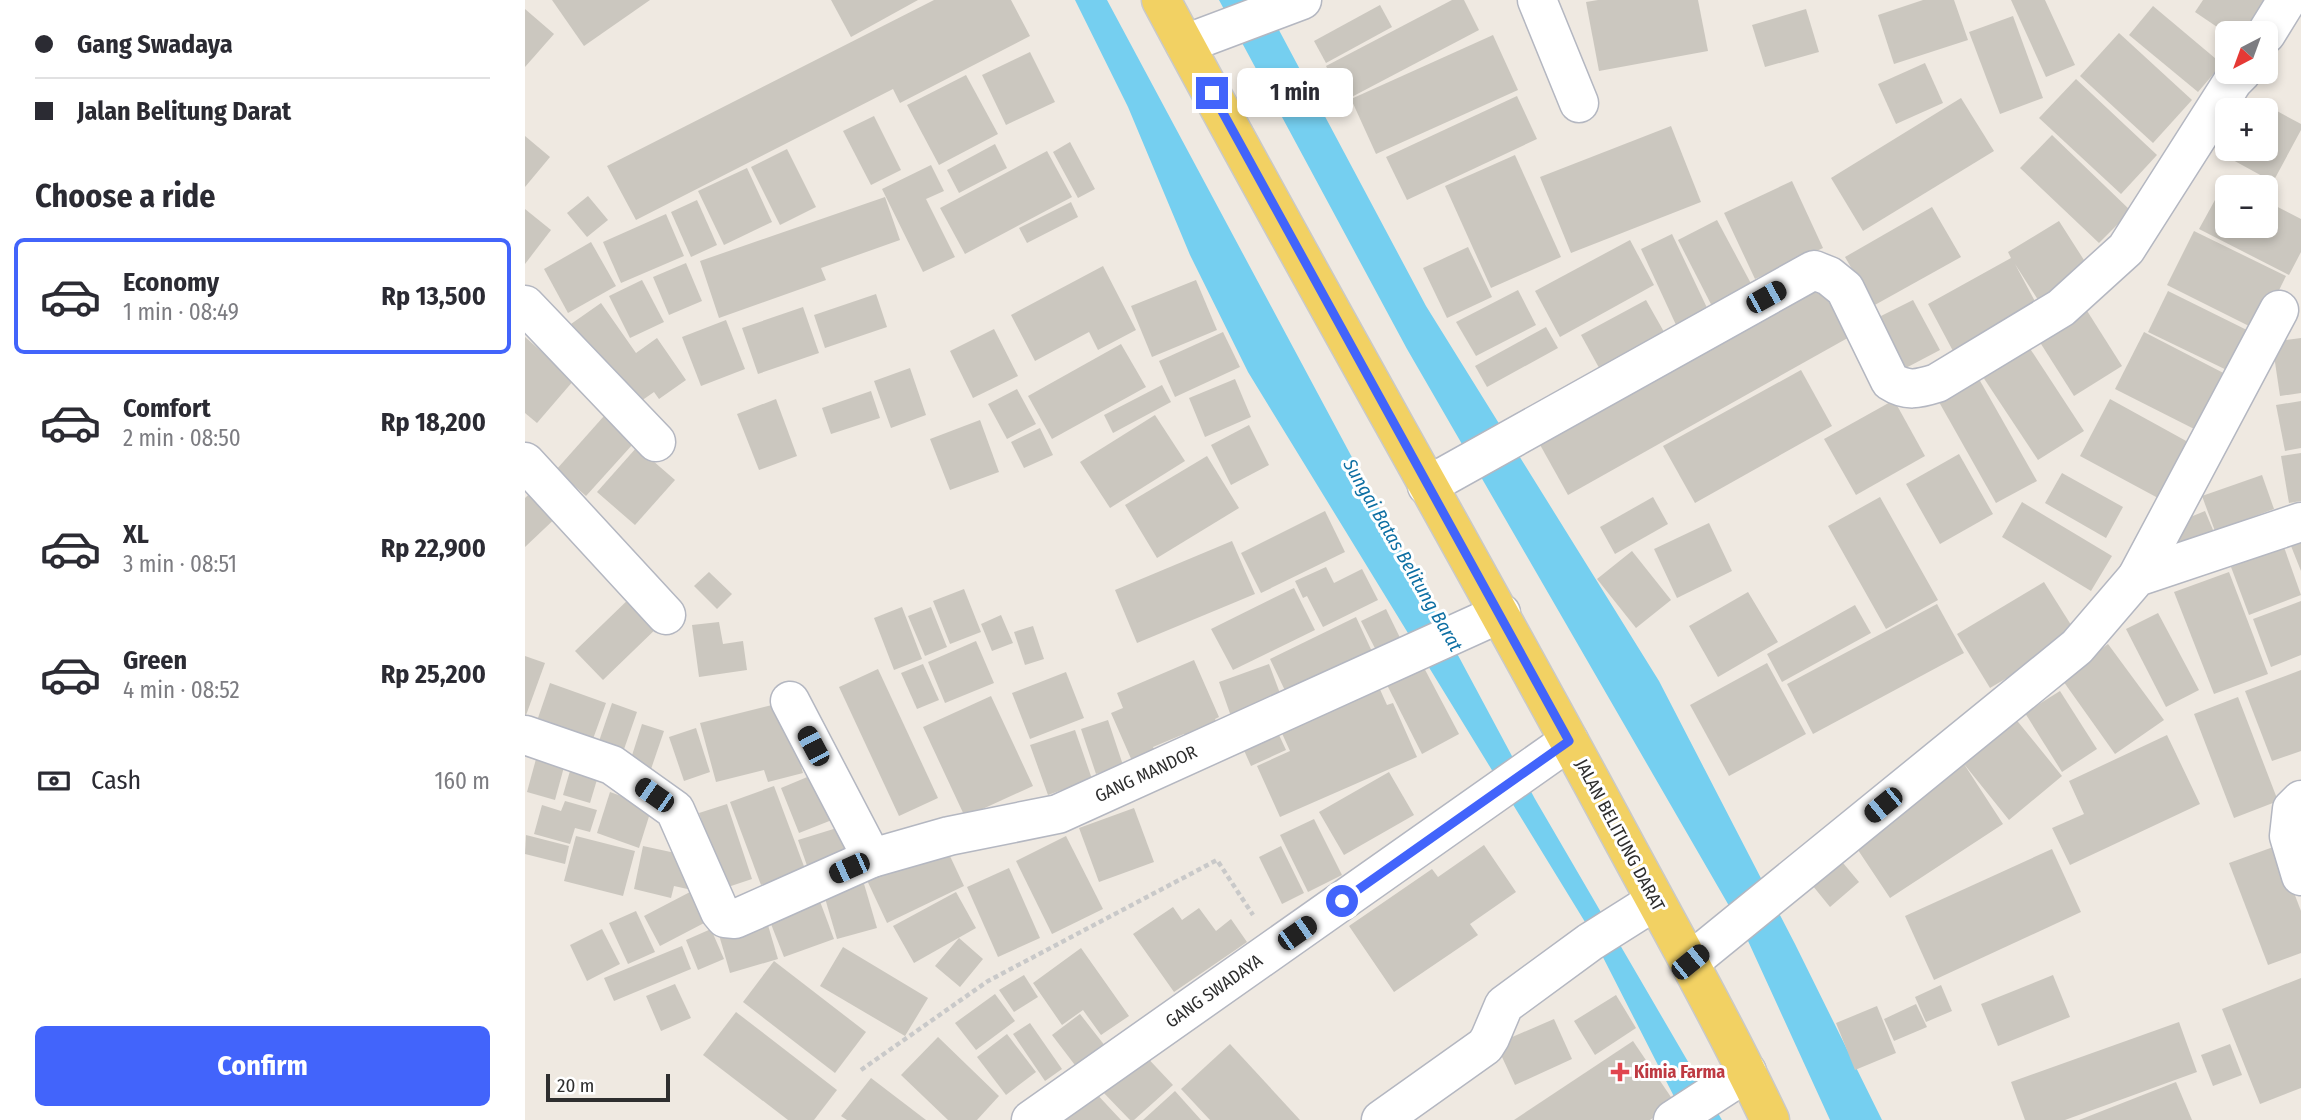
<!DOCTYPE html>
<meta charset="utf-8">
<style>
:root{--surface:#fff;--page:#f7f7f7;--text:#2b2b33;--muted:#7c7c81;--line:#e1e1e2;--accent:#4264fb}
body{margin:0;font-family:"Fira Sans Condensed",sans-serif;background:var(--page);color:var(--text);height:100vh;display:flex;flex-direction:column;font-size:26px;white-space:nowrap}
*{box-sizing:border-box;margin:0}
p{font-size:23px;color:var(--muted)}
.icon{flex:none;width:38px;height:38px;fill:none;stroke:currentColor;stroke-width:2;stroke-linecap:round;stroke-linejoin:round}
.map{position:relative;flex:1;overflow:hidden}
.side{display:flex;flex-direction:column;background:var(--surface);width:525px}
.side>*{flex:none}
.top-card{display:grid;align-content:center;height:154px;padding:0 35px;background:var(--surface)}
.needle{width:46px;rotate:221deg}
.controls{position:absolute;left:1690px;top:21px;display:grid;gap:14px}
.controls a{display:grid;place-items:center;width:63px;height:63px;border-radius:10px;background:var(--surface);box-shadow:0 4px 10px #0003;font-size:35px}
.scale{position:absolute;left:21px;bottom:18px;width:124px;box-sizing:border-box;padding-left:7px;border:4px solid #2e2e2e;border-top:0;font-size:19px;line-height:24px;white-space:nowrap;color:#2e2e2e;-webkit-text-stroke:5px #fff;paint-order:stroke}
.end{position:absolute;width:32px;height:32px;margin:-16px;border:9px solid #4264fb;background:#fff;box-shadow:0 0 0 4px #fff}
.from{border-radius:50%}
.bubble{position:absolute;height:49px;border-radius:10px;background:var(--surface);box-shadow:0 4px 10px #0003;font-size:23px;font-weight:700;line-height:49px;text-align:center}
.car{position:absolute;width:21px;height:42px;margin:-21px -10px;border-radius:9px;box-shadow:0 0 5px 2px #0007;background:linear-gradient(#222 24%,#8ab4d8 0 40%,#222 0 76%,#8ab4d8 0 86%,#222 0)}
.top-card b{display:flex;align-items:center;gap:24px;height:66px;font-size:26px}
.top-card b+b{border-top:2px solid var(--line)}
.top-card i{width:18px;height:18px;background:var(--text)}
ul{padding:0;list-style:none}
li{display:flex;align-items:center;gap:21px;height:116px;margin:0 14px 10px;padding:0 21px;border:4px solid transparent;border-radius:10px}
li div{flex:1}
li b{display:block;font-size:26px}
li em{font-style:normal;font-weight:700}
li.active{border-color:var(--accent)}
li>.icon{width:63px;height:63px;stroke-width:1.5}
h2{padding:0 35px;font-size:32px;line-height:84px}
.pay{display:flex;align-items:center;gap:18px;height:77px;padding:0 35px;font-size:26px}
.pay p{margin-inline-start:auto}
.primary-button{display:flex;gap:14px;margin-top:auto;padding:14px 35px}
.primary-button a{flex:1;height:80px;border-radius:10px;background:var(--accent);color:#fff;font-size:28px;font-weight:700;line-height:80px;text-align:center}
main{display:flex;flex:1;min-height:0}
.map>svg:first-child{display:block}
.water{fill:#75cff0}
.building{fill:#cbc7bf}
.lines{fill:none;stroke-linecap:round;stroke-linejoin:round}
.minor-casing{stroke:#b4b7c1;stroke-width:41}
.major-casing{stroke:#c9c9c9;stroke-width:41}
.path{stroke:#c9c9c9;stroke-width:4.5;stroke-dasharray:5 3.5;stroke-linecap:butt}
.minor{stroke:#fff;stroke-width:38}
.major{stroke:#f2d163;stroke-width:38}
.route{stroke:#4264fb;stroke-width:9}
.health-dot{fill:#e0444e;stroke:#fff;stroke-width:2.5}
.labels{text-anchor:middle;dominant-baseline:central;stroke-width:6;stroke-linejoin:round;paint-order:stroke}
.street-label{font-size:18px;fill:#2e2e2e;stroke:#fff}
.health-label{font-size:18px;font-weight:bold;fill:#be3a42;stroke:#fff;text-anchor:start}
.water-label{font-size:19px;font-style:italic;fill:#0d6fa3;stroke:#fff}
</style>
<main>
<section class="side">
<div class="top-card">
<b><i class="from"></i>Gang Swadaya</b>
<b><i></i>Jalan Belitung Darat</b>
</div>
<h2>Choose a ride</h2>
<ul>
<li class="active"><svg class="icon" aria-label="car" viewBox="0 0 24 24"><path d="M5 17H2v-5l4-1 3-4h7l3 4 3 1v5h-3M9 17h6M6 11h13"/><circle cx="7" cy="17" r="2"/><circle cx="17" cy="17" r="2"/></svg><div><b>Economy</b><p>1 min · 08:49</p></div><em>Rp 13,500</em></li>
<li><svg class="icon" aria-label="car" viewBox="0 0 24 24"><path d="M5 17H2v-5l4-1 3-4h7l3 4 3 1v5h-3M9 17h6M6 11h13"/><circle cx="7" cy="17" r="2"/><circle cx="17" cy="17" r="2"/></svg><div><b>Comfort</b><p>2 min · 08:50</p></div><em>Rp 18,200</em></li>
<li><svg class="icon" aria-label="car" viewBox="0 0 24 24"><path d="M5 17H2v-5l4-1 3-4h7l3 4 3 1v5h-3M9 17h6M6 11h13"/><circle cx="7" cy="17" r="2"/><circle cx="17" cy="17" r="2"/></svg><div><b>XL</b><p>3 min · 08:51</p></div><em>Rp 22,900</em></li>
<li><svg class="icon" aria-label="car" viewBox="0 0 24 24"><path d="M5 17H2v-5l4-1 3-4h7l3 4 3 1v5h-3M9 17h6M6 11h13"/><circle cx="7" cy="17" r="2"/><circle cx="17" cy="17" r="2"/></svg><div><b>Green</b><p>4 min · 08:52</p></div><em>Rp 25,200</em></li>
</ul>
<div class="pay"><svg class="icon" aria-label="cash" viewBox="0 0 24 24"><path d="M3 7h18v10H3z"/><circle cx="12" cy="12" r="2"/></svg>Cash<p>160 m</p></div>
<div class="primary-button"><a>Confirm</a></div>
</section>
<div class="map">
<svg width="1776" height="1120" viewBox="0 0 1776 1120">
<rect width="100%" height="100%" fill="#efe9e1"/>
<g class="water">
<path d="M550 0H582L1010 799 1197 1120H1161L1060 922 723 372 665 255 603 107Z"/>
<path d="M694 0H738L901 306 1134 681 1270 944 1357 1120H1305L1218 930 882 349Z"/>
</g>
<g class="building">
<path d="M27 0H125L59 46Z"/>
<path d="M306 0H393L326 37Z"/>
<path d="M409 0H486L505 36 375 103 368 89 111 220 82 166Z"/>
<path d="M927 0H939L954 30 819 101 801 66Z"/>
<path d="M1073 0H1173L1183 51 1074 71 1061 2Z"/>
<path d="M1398 0H1429L1443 40 1369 64 1353 15Z"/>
<path d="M1486 0H1520L1550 65 1521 77Z"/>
<path d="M1678 0H1755L1733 33H1701L1670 12Z"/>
<path d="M855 5 867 27 801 63 789 41Z"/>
<path d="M1628 6 1697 64 1673 92 1604 35Z"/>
<path d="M0 9 29 34 0 67Z"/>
<path d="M1281 9 1294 52 1240 67 1227 25Z"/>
<path d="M1488 16 1518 98 1475 114 1444 32Z"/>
<path d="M1594 33 1667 100 1628 143 1555 76Z"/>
<path d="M968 35 993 90 851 154 826 99Z"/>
<path d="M505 52 530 102 481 125 457 75Z"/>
<path d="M1400 63 1418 103 1371 124 1353 84Z"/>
<path d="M441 75 473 134 414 165 382 105Z"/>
<path d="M1551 79 1632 155 1596 194 1514 118Z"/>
<path d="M992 96 1012 139 882 200 861 157Z"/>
<path d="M1436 98 1469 151 1338 231 1306 178Z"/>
<path d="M1728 98 1776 124V130L1748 182 1697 154 1703 143V149H1741V110H1721Z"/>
<path d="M349 116 376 170 346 185 318 131Z"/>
<path d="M1146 126 1176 202 1046 253 1015 177Z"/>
<path d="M1527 135 1606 211 1574 243 1495 168Z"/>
<path d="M0 136 25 157 0 187Z"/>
<path d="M545 142 570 189 553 198 528 152Z"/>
<path d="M470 144 482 168 434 193 422 170Z"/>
<path d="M262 149 291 207 255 225 226 167Z"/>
<path d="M522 151 547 197 440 254 415 208Z"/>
<path d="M990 155 1036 257 966 288 920 186Z"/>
<path d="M406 165 419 191 401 199 430 257 398 272 357 189Z"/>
<path d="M222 168 247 222 199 245 173 191Z"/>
<path d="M1701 180 1715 187H1703V226H1741V201L1776 219V252L1764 275 1674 229Z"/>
<path d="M1267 181 1298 248 1230 279 1199 213Z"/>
<path d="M63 196 83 220 62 237 42 213Z"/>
<path d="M360 197 375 240 296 268 301 280 194 318 175 261Z"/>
<path d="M172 200 192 245 166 257 146 212Z"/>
<path d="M546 202 553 217 502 243 494 228Z"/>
<path d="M1407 207 1436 257 1348 306 1320 257Z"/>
<path d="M0 209 26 230 0 264Z"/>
<path d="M141 214 159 256 96 283 78 242Z"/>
<path d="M1192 220 1230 291 1190 312 1153 240Z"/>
<path d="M1534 221 1566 271 1515 303 1490 264 1512 305 1428 351 1403 304 1486 258 1483 252Z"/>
<path d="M1669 231 1761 276 1734 331 1642 285Z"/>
<path d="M1147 234 1184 312 1152 327 1116 249Z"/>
<path d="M1105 240 1129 285 1035 337 1010 291Z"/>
<path d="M66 242 91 286 43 313 19 269Z"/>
<path d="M943 247 967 297 922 318 898 268Z"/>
<path d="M161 263 177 301 144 315 128 277Z"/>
<path d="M578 266 611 330 573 350 564 332 510 361 486 315Z"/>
<path d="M1294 275 1328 335 1043 495 1009 434Z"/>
<path d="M117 280 139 322 105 338 84 296Z"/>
<path d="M671 280 692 330 627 357 606 306Z"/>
<path d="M993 290 1011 325 951 356 931 322Z"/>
<path d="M1643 291 1732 335 1712 375 1623 332Z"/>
<path d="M351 294 362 327 300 348 289 315Z"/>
<path d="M1121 300 1143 339 1078 375 1056 335Z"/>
<path d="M1388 300 1415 350 1377 370 1350 319Z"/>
<path d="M76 303 111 353 132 338 161 380 134 399 129 392 106 408 46 324Z"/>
<path d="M1559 306 1597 366 1549 396 1511 336Z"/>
<path d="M278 307 294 353 233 374 217 328Z"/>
<path d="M201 320 220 369 176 386 157 337Z"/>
<path d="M1021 327 1033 348 962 387 950 366Z"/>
<path d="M469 329 493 376 448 398 425 351Z"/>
<path d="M698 332 715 367 650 397 634 361Z"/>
<path d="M1619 332 1712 380 1683 436 1590 389Z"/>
<path d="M0 337 49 380 12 423 0 413Z"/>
<path d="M1776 338V393L1755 396 1747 342Z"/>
<path d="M596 344 621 387 527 439 503 396Z"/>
<path d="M1504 347 1559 431 1513 460 1458 377Z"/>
<path d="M385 368 401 415 366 428 349 381Z"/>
<path d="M1276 370 1307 426 1170 503 1138 446Z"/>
<path d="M710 379 726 417 680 437 664 398Z"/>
<path d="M1454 379 1512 481 1471 503 1414 402Z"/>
<path d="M637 385 646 402 588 433 579 415Z"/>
<path d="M492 389 511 424 482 439 463 404Z"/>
<path d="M346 391 355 418 306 434 297 408Z"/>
<path d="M251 399 272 456 234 470 212 414Z"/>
<path d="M1585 399 1663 442 1633 498 1555 456Z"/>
<path d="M1369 400 1400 456 1331 495 1299 439Z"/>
<path d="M1776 401V448L1760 451 1751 405Z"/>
<path d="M87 407 117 434 61 496 31 470Z"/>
<path d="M630 415 660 461 585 508 555 462Z"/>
<path d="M455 420 474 472 425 490 405 439Z"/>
<path d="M724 425 744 465 706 485 686 445Z"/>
<path d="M515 428 528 455 499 468 486 442Z"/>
<path d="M112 447 150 480 110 525 72 492Z"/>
<path d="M1776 453V501L1764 503 1756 456Z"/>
<path d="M1434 454 1468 514 1415 544 1381 484Z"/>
<path d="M682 456 714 508 632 558 600 505Z"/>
<path d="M1537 473 1598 507 1581 538 1520 503Z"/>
<path d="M1737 475 1749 509 1690 531 1677 496Z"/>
<path d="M14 485 38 511 0 547V498Z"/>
<path d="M1128 497 1143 524 1090 554 1075 527Z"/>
<path d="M1355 497 1413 600 1361 629 1303 526Z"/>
<path d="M1497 502 1587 556 1566 591 1477 537Z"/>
<path d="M800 511 820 552 736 593 716 553Z"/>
<path d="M1680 511 1694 544 1655 561 1641 527Z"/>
<path d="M1184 523 1207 571 1152 598 1129 549Z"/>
<path d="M1776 531V571L1762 536Z"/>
<path d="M707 541 730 594 612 643 590 590Z"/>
<path d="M1759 547 1776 595 1724 615 1706 567Z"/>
<path d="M1107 551 1146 600 1111 628 1072 579Z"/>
<path d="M801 567 809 583 837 569 853 600 798 627 782 596 778 598 770 581Z"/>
<path d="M184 572 207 594 192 609 169 586Z"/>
<path d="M1704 572 1743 674 1689 694 1649 592Z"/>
<path d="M1519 582 1553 636 1465 688 1432 634Z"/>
<path d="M769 588 790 630 708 670 686 629Z"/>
<path d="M439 589 456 632 425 644 408 601Z"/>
<path d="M1223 592 1253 642 1193 677 1164 626Z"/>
<path d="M109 594 137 623 78 680 50 651Z"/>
<path d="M1776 601V655L1746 667 1728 619Z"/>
<path d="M1412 604 1439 653 1288 734 1262 684Z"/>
<path d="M1330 605 1346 633 1257 682 1242 654Z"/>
<path d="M377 607 397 659 369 670 349 618Z"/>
<path d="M406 607 422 647 400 656 383 616Z"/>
<path d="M861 609 880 648 856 660 836 621Z"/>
<path d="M1633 613 1674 690 1641 707 1601 629Z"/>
<path d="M476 615 488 643 467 651 456 624Z"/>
<path d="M831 617 850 658 764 699 745 659Z"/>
<path d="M194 622 198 644 218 641 222 670 174 677 167 625Z"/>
<path d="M508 626 519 659 500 665 489 632Z"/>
<path d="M451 641 469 683 420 703 403 662Z"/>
<path d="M1583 644 1639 720 1590 754 1536 678Z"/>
<path d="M0 656 20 663 0 718Z"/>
<path d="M669 660 694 717 690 719 697 734 666 747 659 734 628 747 634 760 611 770 586 713 598 708 592 693Z"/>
<path d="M1242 663 1281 734 1204 776 1165 705Z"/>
<path d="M398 664 414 700 392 709 376 673Z"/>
<path d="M744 664 759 704 708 722 694 682Z"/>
<path d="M897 664 934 734 897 754 861 683Z"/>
<path d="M353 669 413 798 374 816 314 687Z"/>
<path d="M1776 670V751L1747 761 1720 691Z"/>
<path d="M541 672 559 718 505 739 487 693Z"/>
<path d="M25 683 81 703 68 739 13 718Z"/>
<path d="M853 685 862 705 868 703 892 757 755 817 732 766 765 751 755 729Z"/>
<path d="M1535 691 1572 749 1537 772 1500 713Z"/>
<path d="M466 696 508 786 440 817 398 727Z"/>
<path d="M1713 697 1753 801 1709 818 1669 714Z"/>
<path d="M259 702 278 773 243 782 239 770 191 782 175 723Z"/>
<path d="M87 703 112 712 97 755 72 747Z"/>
<path d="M1485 712 1537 776 1484 820 1439 764 1478 824 1365 898 1323 835Z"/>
<path d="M583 720 598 765 571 774 556 729Z"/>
<path d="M748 722 761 750 726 766 713 737Z"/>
<path d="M117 724 139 731 124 775 103 768Z"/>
<path d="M171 728 185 772 159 781 144 737Z"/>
<path d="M550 730 567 779 523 795 505 745Z"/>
<path d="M1642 735 1675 804 1545 865 1527 828 1559 814 1544 781Z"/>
<path d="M14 748 42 756 30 800 2 792Z"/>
<path d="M47 764 74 773 65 803 38 795Z"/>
<path d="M299 770 317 816 274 833 256 788Z"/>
<path d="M864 772 889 815 819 855 794 812Z"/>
<path d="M249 786 280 869 236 885 205 802Z"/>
<path d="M85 792 127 807 114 848 72 833Z"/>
<path d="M40 801 72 810 65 832 50 828 45 844 9 834 17 805 36 811Z"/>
<path d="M202 804 227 879 200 888 174 813Z"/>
<path d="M609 808 629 862 574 882 554 828Z"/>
<path d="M789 819 817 875 783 892 755 835Z"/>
<path d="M315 827 328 864 286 877 273 840Z"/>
<path d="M1 835 44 846 40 864 0 854Z"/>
<path d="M51 836 110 851 98 896 39 881Z"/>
<path d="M541 836 578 909 527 934 491 861Z"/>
<path d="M417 839 439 886 362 923 340 876Z"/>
<path d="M959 845 991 892 945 924 953 935 869 992 824 926 907 869 913 877Z"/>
<path d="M118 846 155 854 167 890 149 886 146 898 109 889Z"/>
<path d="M756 846 779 893 757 904 734 857Z"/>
<path d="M1751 846 1776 911V953L1743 965 1704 863Z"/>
<path d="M1527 849 1556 912 1409 980 1380 916Z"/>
<path d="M1308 851 1334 882 1305 907 1279 875Z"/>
<path d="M484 868 515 938 473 957 442 887Z"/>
<path d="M337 877 352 928 312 939 297 888Z"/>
<path d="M290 888 309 939 259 957 244 919Z"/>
<path d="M165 892 181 922 135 946 119 916Z"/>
<path d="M431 892 451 928 389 963 368 926Z"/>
<path d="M648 907 657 920 674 908 691 931 706 919 722 942 649 992 608 934Z"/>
<path d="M111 911 130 952 103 964 84 923Z"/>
<path d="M240 915 253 959 205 973 192 928Z"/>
<path d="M77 929 95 964 62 981 45 945Z"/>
<path d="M186 929 199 959 173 970 161 940Z"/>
<path d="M434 938 458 959 435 987 410 966Z"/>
<path d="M157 946 166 969 89 1001 79 978Z"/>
<path d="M318 947 403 998 380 1036 295 986Z"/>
<path d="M556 948 604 1016 576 1035 558 1010 537 1025 508 983Z"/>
<path d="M249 961 341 1032 310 1073 218 1002Z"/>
<path d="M499 975 513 997 489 1012 474 990Z"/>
<path d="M1528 975 1545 1017 1473 1046 1456 1004Z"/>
<path d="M1776 978V1088L1735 1104 1697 1009Z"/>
<path d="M150 984 166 1018 136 1031 121 996Z"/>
<path d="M1416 985 1427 1011 1401 1022 1390 997Z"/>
<path d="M470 994 490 1021 451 1050 430 1023Z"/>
<path d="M1091 995 1111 1028 1070 1055 1049 1021Z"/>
<path d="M1391 1004 1402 1027 1369 1041 1359 1019Z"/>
<path d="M1352 1006 1371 1053 1330 1070 1311 1023Z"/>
<path d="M211 1012 312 1090 289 1120H263L178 1055Z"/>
<path d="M555 1014 584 1051 556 1073 527 1035Z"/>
<path d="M1029 1019 1047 1059 990 1085 971 1044Z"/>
<path d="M1654 1022 1672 1072 1540 1120H1500L1486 1082Z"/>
<path d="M505 1023 537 1069 520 1081 488 1034Z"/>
<path d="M482 1034 511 1072 481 1095 452 1057Z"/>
<path d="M413 1037 474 1096 452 1120H423L376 1075Z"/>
<path d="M1108 1041 1150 1103 1125 1120H989Z"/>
<path d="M705 1044 775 1120H685L656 1089Z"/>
<path d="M1705 1044 1717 1075 1688 1086 1676 1055Z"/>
<path d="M616 1051 648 1085 609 1120H605L576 1090Z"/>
<path d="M346 1078 401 1120H322L316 1116Z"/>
<path d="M1651 1082 1667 1120H1554Z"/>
<path d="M567 1089 596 1120H534Z"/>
<path d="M650 1091 676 1120H618Z"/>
</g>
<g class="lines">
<g class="minor-casing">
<g id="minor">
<path d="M1012 0 1054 103"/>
<path d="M1741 34 1762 0"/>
<path d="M660 44 777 0"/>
<path d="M0 305 131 442"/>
<path d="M0 462 141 615"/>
<path d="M902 486 1289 270 1304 276 1320 289 1365 381C1382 392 1393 389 1412 383L1536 308 1601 249 1708 81 1717 72"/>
<path d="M1612 577 1754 310"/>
<path d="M265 701 347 858"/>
<path d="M0 735 87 765 150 810 195 912 200 918 210 919 347 858 424 836 533 814 976 613"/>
<path d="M1776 800 1767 809 1764 836 1776 876"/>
<path d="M1165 962 1552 647 1612 577 1776 522"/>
<path d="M506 1120 1044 741"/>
<path d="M856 1120 960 1046 965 1038 979 1005 1065 942 1130 901"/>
<path d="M1148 1120 1222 1072"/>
</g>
</g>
<g class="major-casing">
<path id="major" d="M636 0C783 275 939 545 1087 820 1140 919 1196 1017 1245 1120"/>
</g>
<path class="path" d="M336 1070 463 981 692 860 728 915"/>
<use href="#minor" class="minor"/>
<use href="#major" class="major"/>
</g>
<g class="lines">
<path class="route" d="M687 93 1044 741 817 901"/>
</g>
<path class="health-dot" d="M1091.5 1061.5h7v7h7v7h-7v7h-7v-7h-7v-7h7z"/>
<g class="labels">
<g class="street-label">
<text transform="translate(621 774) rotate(-25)">GANG MANDOR</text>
<text transform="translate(1095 835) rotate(62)">JALAN BELITUNG DARAT</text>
<text transform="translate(689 991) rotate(-35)">GANG SWADAYA</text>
</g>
<g class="health-label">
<text x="1109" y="1072">Kimia Farma</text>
</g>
<g class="water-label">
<text transform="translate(878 555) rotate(60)">Sungai Batas Belitung Barat</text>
</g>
</g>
</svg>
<div class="controls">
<a><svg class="needle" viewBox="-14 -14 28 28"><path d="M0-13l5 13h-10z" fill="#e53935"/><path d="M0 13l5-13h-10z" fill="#7c7c81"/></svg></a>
<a>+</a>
<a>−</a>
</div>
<div class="scale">20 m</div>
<i class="end from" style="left:817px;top:901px"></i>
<i class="end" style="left:687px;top:93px"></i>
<div class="bubble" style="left:712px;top:68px;width:116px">1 min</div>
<i class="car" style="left:1241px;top:297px;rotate:61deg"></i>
<i class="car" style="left:288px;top:746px;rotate:332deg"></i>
<i class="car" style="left:129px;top:795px;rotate:305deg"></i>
<i class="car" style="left:1358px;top:805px;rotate:231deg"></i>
<i class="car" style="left:324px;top:868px;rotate:246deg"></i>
<i class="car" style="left:772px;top:933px;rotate:55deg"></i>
<i class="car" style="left:1165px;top:962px;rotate:51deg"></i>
</div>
</main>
